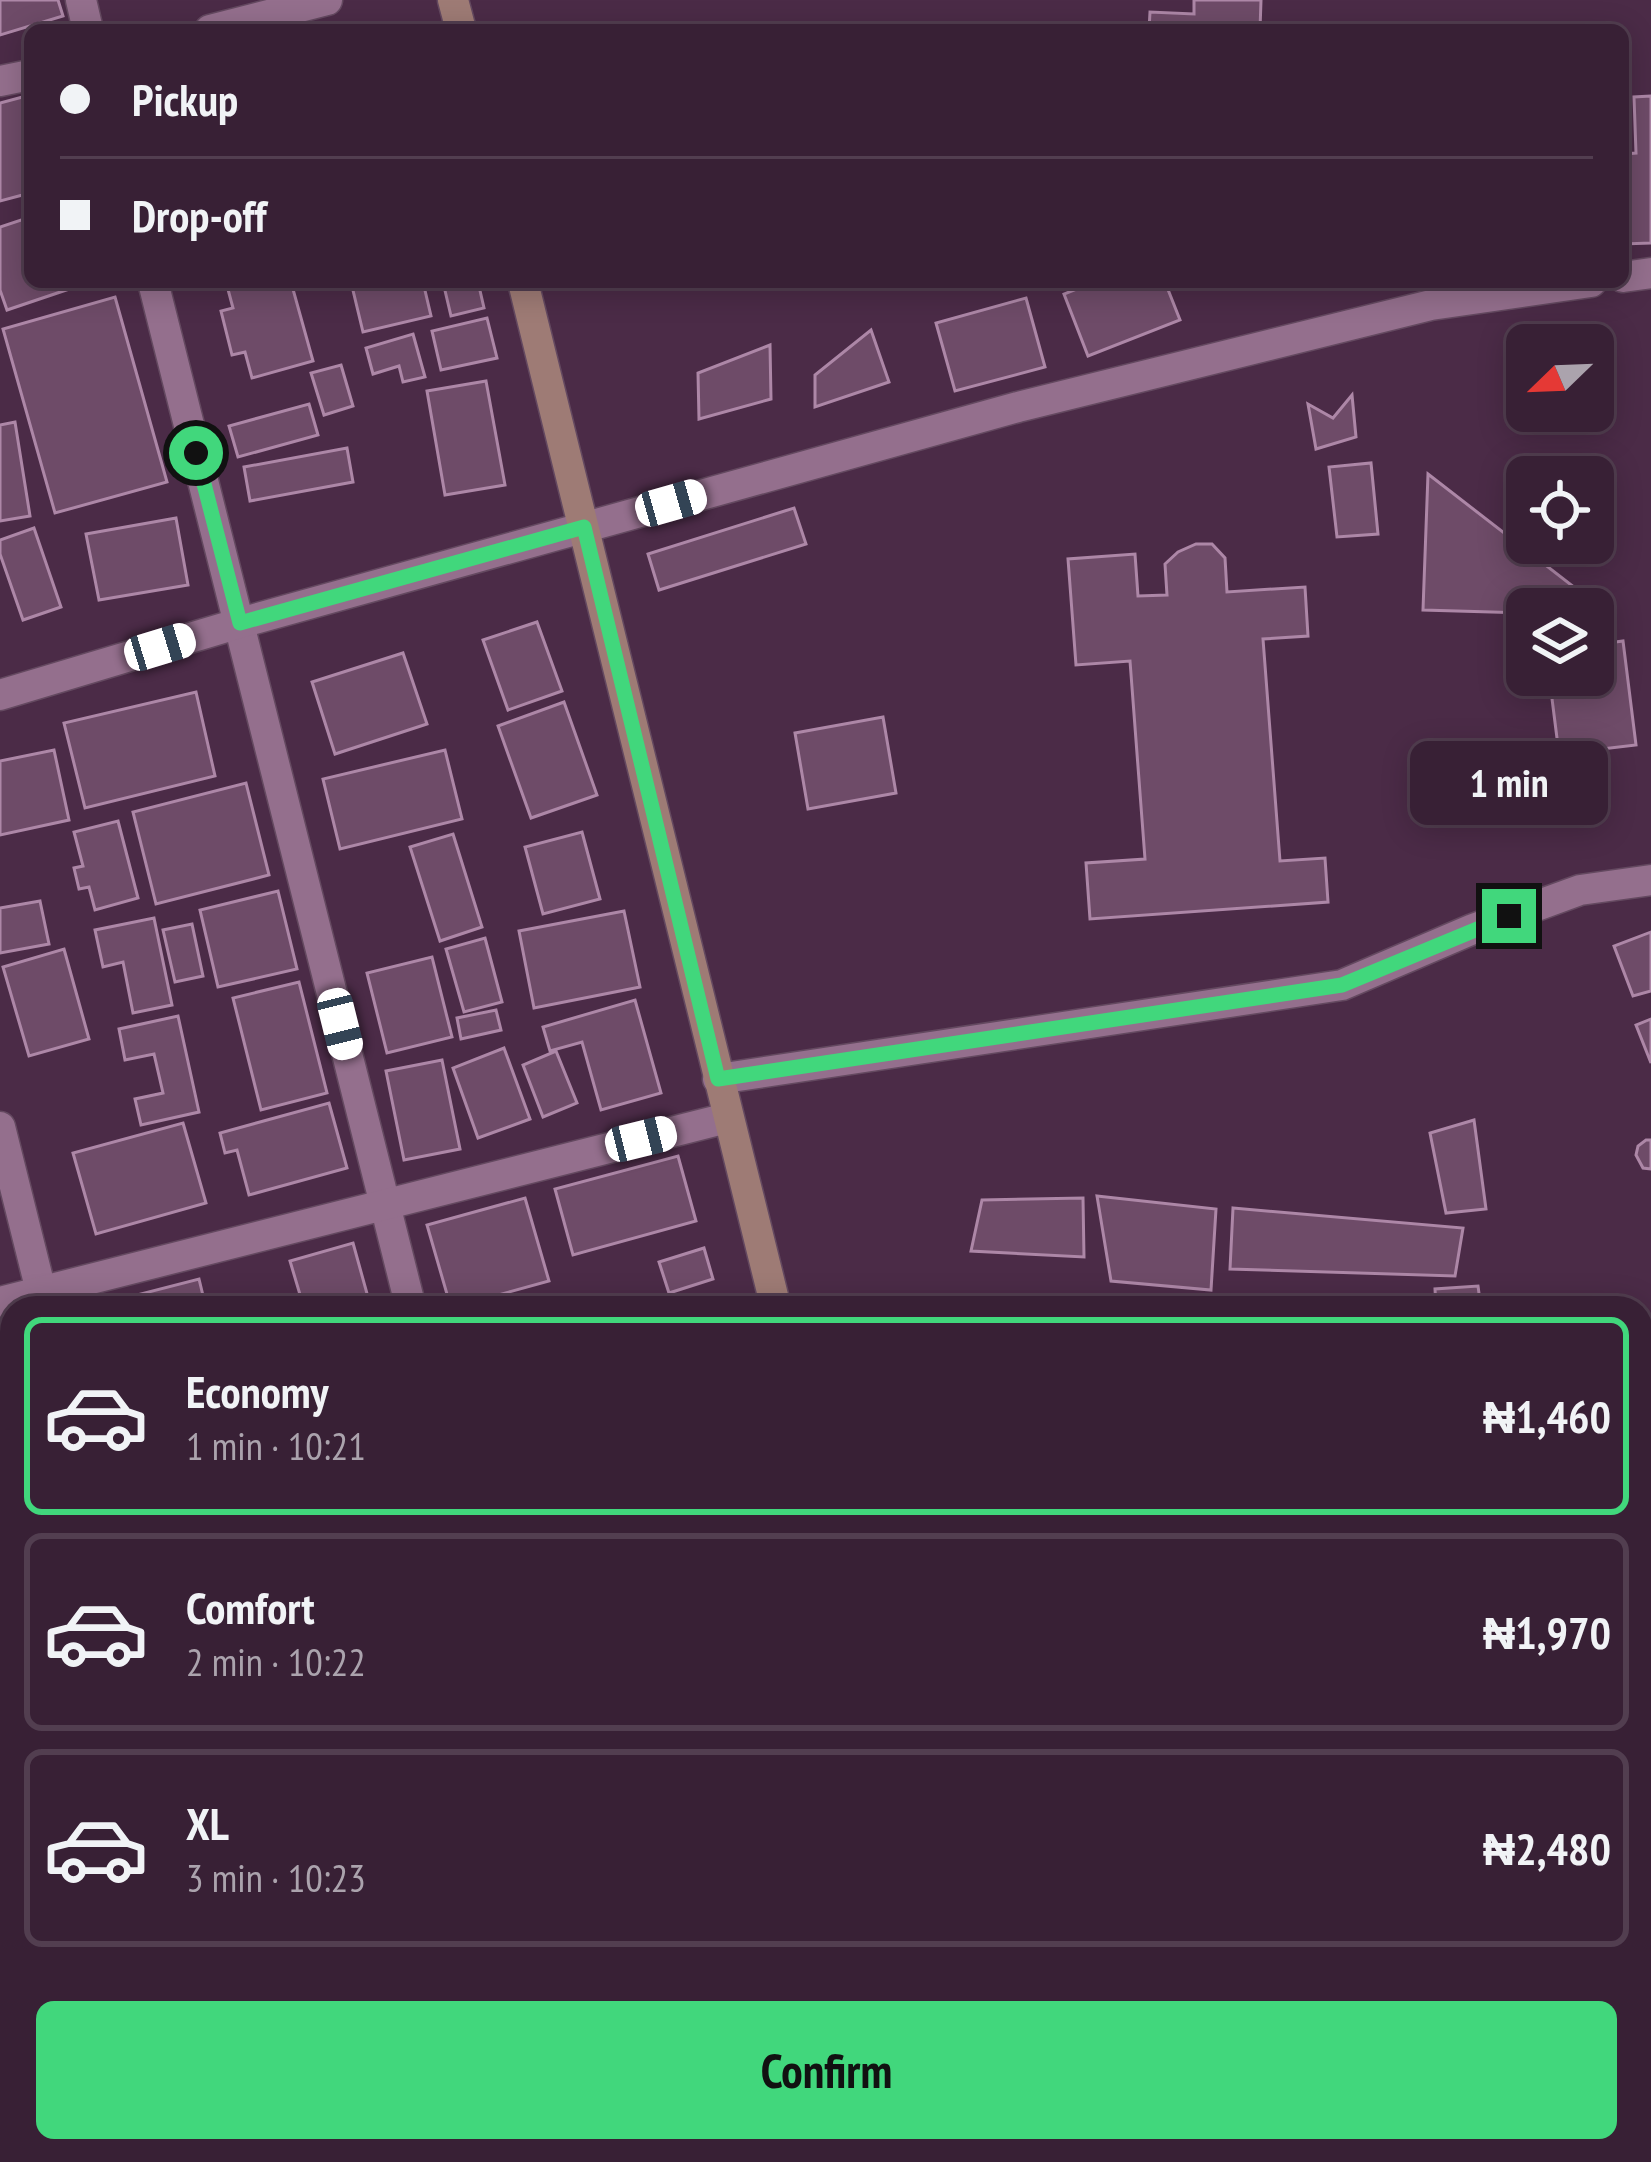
<!DOCTYPE html>
<meta charset="utf-8">
<style>
:root{--surface:#382035;--page:#3f283d;--text:#f1f3f6;--muted:#aba3ad;--line:#523e50;--accent:#41d77c}
body{margin:0;font-family:"PT Sans Narrow",sans-serif;background:var(--page);color:var(--text);height:100vh;display:flex;flex-direction:column;font-size:45px;white-space:nowrap}
*{box-sizing:border-box;margin:0}
p{font-size:39px;color:var(--muted)}
.icon{flex:none;width:66px;height:66px;fill:none;stroke:currentColor;stroke-width:2;stroke-linecap:round;stroke-linejoin:round}
.map{position:relative;flex:1;overflow:hidden}
.details{position:absolute;left:0px;top:1296px;width:1653px;height:867px;display:flex;flex-direction:column;background:var(--surface);border-radius:36px 36px 0 0;box-shadow:0 6px 30px #0003,0 0 0 3px var(--line)}
.details>*{flex:none}
.guide{position:absolute;left:24px;top:24px;width:1605px;height:264px;border-radius:18px;box-shadow:0 6px 30px #0003,0 0 0 3px var(--line);display:grid;align-content:center;height:264px;padding:0 36px;background:var(--surface)}
.needle{width:78px;rotate:247deg}
.buttons{position:absolute;left:1506px;top:324px;display:grid;gap:24px}
.buttons a{display:grid;place-items:center;width:108px;height:108px;border-radius:18px;background:var(--surface);box-shadow:0 6px 30px #0003,0 0 0 3px var(--line);font-size:60px}
.end{position:absolute;width:54px;height:54px;margin:-27px;border:15px solid #41d77c;background:#111;box-shadow:0 0 0 6px #111}
.from{border-radius:50%}
.bubble{position:absolute;height:84px;border-radius:18px;background:var(--surface);box-shadow:0 6px 30px #0003,0 0 0 3px var(--line);font-size:39px;font-weight:800;line-height:84px;text-align:center}
.car{position:absolute;width:36px;height:72px;margin:-36px -18px;border-radius:15px;box-shadow:0 0 9px 3px #0007;background:linear-gradient(#fff 24%,#345 0 40%,#fff 0 76%,#345 0 86%,#fff 0)}
.guide b{display:flex;align-items:center;gap:42px;height:114px;font-size:45px}
.guide b+b{border-top:3px solid var(--line)}
.guide i{width:30px;height:30px;background:var(--text)}
ul{padding:21px 0 0;list-style:none}
li{display:flex;align-items:center;gap:36px;height:198px;margin:0 24px 18px;padding:0 12px;border:6px solid var(--line);border-radius:18px}
li div{flex:1}
li b{display:block;font-size:45px}
li em{font-style:normal;font-weight:800}
li.current{border-color:var(--accent)}
li>.icon{width:108px;height:108px;stroke-width:1.5}
.cta{display:flex;gap:24px;margin-top:auto;padding:24px 36px}
.cta a{flex:1;height:138px;border-radius:18px;background:var(--accent);color:#111;font-size:48px;font-weight:800;line-height:138px;text-align:center}
.map>svg:first-child{display:block}
.building{fill:#6e4b68;stroke:#ad87a7;stroke-width:3}
.lines{fill:none;stroke-linecap:round;stroke-linejoin:round}
.street-casing{stroke:#644960;stroke-width:33}
.secondary-casing{stroke:#644960;stroke-width:33}
.street{stroke:#946f8d;stroke-width:30}
.secondary{stroke:#9e7b75;stroke-width:30}
.route{stroke:#41d77c;stroke-width:15}
</style>
<div class="map">
<svg width="1651" height="2162" viewBox="0 0 1651 2162">
<rect width="100%" height="100%" fill="#4b2b47"/>
<g class="building">
<path d="M0 0H58L63 16 0 35Z"/>
<path d="M1194 0H1261L1260 30H1149L1150 12 1194 14Z"/>
<path d="M30 95V193L0 201V103Z"/>
<path d="M1651 96V243L1623 244V154L1636 153 1634 97Z"/>
<path d="M30 217V282H90L7 310 0 290V227Z"/>
<path d="M226 282H291L313 361 252 378 245 352 232 355 221 311 233 308Z"/>
<path d="M351 282H423L431 316 363 332Z"/>
<path d="M443 282H478L484 308 451 316Z"/>
<path d="M1094 282H1165L1180 320 1088 356 1064 294Z"/>
<path d="M115 297 167 482 55 513 3 329Z"/>
<path d="M1026 298 1045 367 955 391 936 323Z"/>
<path d="M487 318 497 358 441 370 432 331Z"/>
<path d="M871 330 889 382 815 407V375Z"/>
<path d="M413 334 425 377 403 382 399 366 373 374 366 348Z"/>
<path d="M770 345 771 399 699 419 698 373Z"/>
<path d="M341 365 353 406 324 415 311 373Z"/>
<path d="M486 381 505 485 445 495 427 391Z"/>
<path d="M1352 395 1356 437 1316 449 1308 404 1333 418Z"/>
<path d="M309 404 318 435 238 457 229 426Z"/>
<path d="M15 422 30 516 0 521V425Z"/>
<path d="M347 448 353 482 250 501 244 467Z"/>
<path d="M1371 463 1378 534 1337 537 1329 467Z"/>
<path d="M1428 474 1610 615H1593V609H1527V613L1423 610Z"/>
<path d="M794 508 806 544 659 590 648 554Z"/>
<path d="M176 518 188 585 99 600 86 534Z"/>
<path d="M34 528 61 607 23 620 0 554V540Z"/>
<path d="M1196 544H1212L1225 558 1227 592 1305 587 1308 636 1263 639 1280 861 1325 858 1328 902 1090 919 1086 863 1145 859 1130 661 1076 665 1068 559 1135 554 1138 596 1167 595 1165 564 1178 552Z"/>
<path d="M537 622 562 691 508 710 483 640Z"/>
<path d="M1623 641 1636 745 1559 754 1549 675H1593V645Z"/>
<path d="M403 653 427 724 335 754 312 682Z"/>
<path d="M196 692 215 776 85 808 64 723Z"/>
<path d="M564 702 597 795 531 818 498 726Z"/>
<path d="M883 717 896 793 808 809 795 733Z"/>
<path d="M54 750 69 820 0 835V761Z"/>
<path d="M445 750 462 819 340 849 323 779Z"/>
<path d="M246 783 269 875 156 904 133 812Z"/>
<path d="M118 821 138 898 95 910 89 887 79 889 74 868 83 866 74 832Z"/>
<path d="M582 832 600 899 543 914 525 847Z"/>
<path d="M453 834 482 927 440 941 410 847Z"/>
<path d="M278 891 297 969 218 987 200 910Z"/>
<path d="M40 901 49 944 0 953V908Z"/>
<path d="M624 911 640 987 534 1008 519 931Z"/>
<path d="M154 918 172 1005 133 1013 123 962 103 967 95 930Z"/>
<path d="M192 924 203 976 175 982 163 930Z"/>
<path d="M1651 932V991L1633 996 1614 946Z"/>
<path d="M485 938 502 1002 464 1012 446 949Z"/>
<path d="M64 949 89 1039 29 1056 3 967Z"/>
<path d="M432 957 452 1037 387 1053 367 973Z"/>
<path d="M299 982 327 1093 261 1110 233 998Z"/>
<path d="M635 1000 661 1093 601 1110 582 1042 550 1051 543 1027Z"/>
<path d="M496 1010 501 1030 461 1039 457 1018Z"/>
<path d="M178 1016 199 1112 141 1125 135 1099 163 1093 154 1054 125 1060 119 1029Z"/>
<path d="M1651 1019V1063L1636 1025Z"/>
<path d="M504 1048 530 1119 478 1138 453 1068Z"/>
<path d="M556 1051 577 1103 543 1117 523 1065Z"/>
<path d="M442 1060 460 1149 404 1160 386 1071Z"/>
<path d="M329 1103 347 1168 249 1195 237 1150 225 1153 220 1133Z"/>
<path d="M1474 1120 1486 1209 1446 1213 1430 1133Z"/>
<path d="M183 1123 206 1203 96 1234 73 1153Z"/>
<path d="M1646 1140H1651V1169L1643 1168 1636 1155 1638 1146Z"/>
<path d="M678 1156 696 1221 573 1255 555 1189Z"/>
<path d="M1097 1196 1216 1209 1211 1290 1111 1281Z"/>
<path d="M525 1198 549 1281 451 1308 427 1225Z"/>
<path d="M1083 1198 1084 1257 971 1251 982 1200Z"/>
<path d="M1233 1208 1463 1228 1455 1276 1230 1269Z"/>
<path d="M353 1243 371 1308H304L290 1261Z"/>
<path d="M704 1248 713 1279 669 1293 659 1262Z"/>
<path d="M199 1279 206 1308H127L125 1298Z"/>
<path d="M1478 1286 1481 1308H1436L1435 1289Z"/>
<path d="M1641 1353 1645 1371 1651 1369V1411L1641 1412Z"/>
<path d="M0 1369 12 1403V1444L0 1448Z"/>
<path d="M12 1460V1532L0 1534V1462Z"/>
<path d="M12 1546V1634L0 1637V1549Z"/>
<path d="M12 1649V1674L0 1677V1651Z"/>
<path d="M0 2003 12 2004V2059L0 2058Z"/>
<path d="M470 2151H561L573 2162H465Z"/>
<path d="M613 2151H651L641 2162H624Z"/>
<path d="M688 2151H823L825 2153 817 2162H679Z"/>
<path d="M1111 2151H1229L1236 2157 1231 2162H1102Z"/>
<path d="M1523 2151H1574L1573 2159Z"/>
</g>
<g class="lines">
<g class="street-casing">
<g id="street">
<path d="M81 0 88 30"/>
<path d="M210 30 327 0"/>
<path d="M0 81 30 75"/>
<path d="M1623 277 1651 273"/>
<path d="M153 282 411 1308"/>
<path d="M0 695 240 623 1018 407 1431 305 1591 282"/>
<path d="M718 1079 1342 985 1473 929 1580 890 1651 880"/>
<path d="M0 1127 45 1307"/>
<path d="M0 1302 727 1118"/>
<path d="M0 1894 12 1891"/>
</g>
</g>
<g class="secondary-casing">
<g id="secondary">
<path d="M453 0 461 30"/>
<path d="M523 282 776 1308"/>
<path d="M1358 2151 1371 2162"/>
</g>
</g>
<use href="#street" class="street"/>
<use href="#secondary" class="secondary"/>
</g>
<g class="lines">
<path class="route" d="M196 453 240 623 584 527 718 1079 1342 985 1509 916"/>
</g>
</svg>
<div class="buttons">
<a><svg class="needle" viewBox="-14 -14 28 28"><path d="M0-13l5 13h-10z" fill="#e53935"/><path d="M0 13l5-13h-10z" fill="#aba3ad"/></svg></a>
<a><svg class="icon" aria-label="locate" viewBox="0 0 24 24"><circle cx="12" cy="12" r="6"/><path d="M12 2v4M12 18v4M2 12h4M18 12h4"/></svg></a>
<a><svg class="icon" aria-label="layers" viewBox="0 0 24 24"><path d="M12 4l9 5-9 5-9-5zM3 14l9 5 9-5"/></svg></a>
</div>
<i class="end from" style="left:196px;top:453px"></i>
<i class="end" style="left:1509px;top:916px"></i>
<div class="bubble" style="left:1410px;top:741px;width:198px">1 min</div>
<i class="car" style="left:671px;top:503px;rotate:74deg"></i>
<i class="car" style="left:160px;top:647px;rotate:73deg"></i>
<i class="car" style="left:340px;top:1024px;rotate:166deg"></i>
<i class="car" style="left:641px;top:1139px;rotate:76deg"></i>
<div class="guide">
<b><i class="from"></i>Pickup</b>
<b><i></i>Drop-off</b>
</div>
<section class="details">
<ul>
<li class="current"><svg class="icon" aria-label="car" viewBox="0 0 24 24"><path d="M5 17H2v-5l4-1 3-4h7l3 4 3 1v5h-3M9 17h6M6 11h13"/><circle cx="7" cy="17" r="2"/><circle cx="17" cy="17" r="2"/></svg><div><b>Economy</b><p>1 min · 10:21</p></div><em>₦1,460</em></li>
<li><svg class="icon" aria-label="car" viewBox="0 0 24 24"><path d="M5 17H2v-5l4-1 3-4h7l3 4 3 1v5h-3M9 17h6M6 11h13"/><circle cx="7" cy="17" r="2"/><circle cx="17" cy="17" r="2"/></svg><div><b>Comfort</b><p>2 min · 10:22</p></div><em>₦1,970</em></li>
<li><svg class="icon" aria-label="car" viewBox="0 0 24 24"><path d="M5 17H2v-5l4-1 3-4h7l3 4 3 1v5h-3M9 17h6M6 11h13"/><circle cx="7" cy="17" r="2"/><circle cx="17" cy="17" r="2"/></svg><div><b>XL</b><p>3 min · 10:23</p></div><em>₦2,480</em></li>
</ul>
<div class="cta"><a>Confirm</a></div>
</section>
</div>
